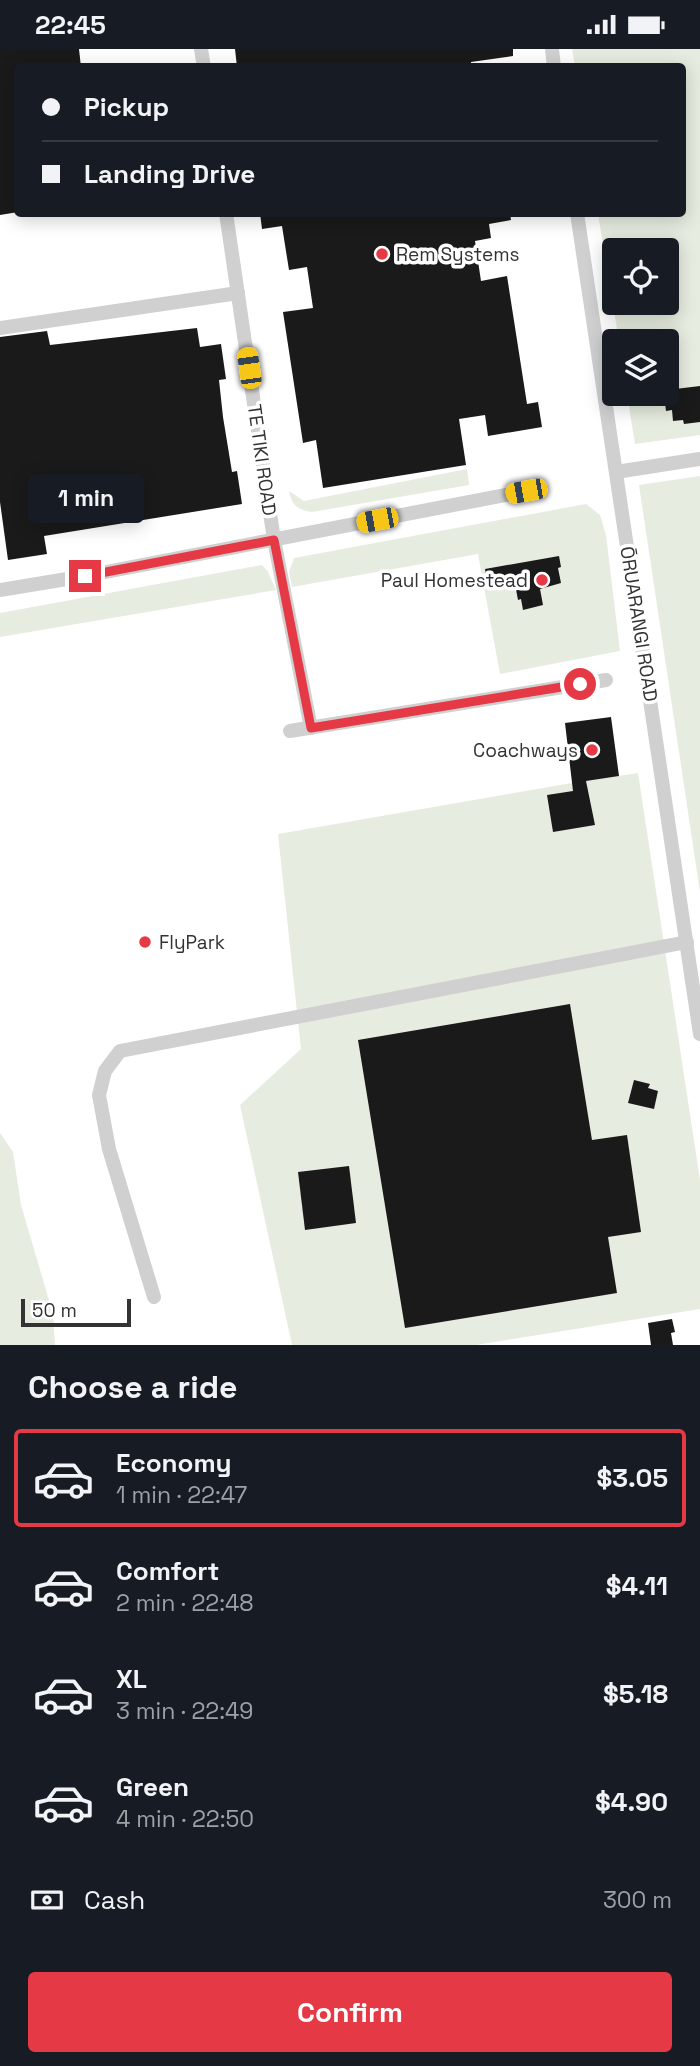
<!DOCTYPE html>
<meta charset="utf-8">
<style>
:root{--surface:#171b24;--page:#20242c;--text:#f1f3f6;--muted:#9ea1a6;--line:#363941;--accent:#e63946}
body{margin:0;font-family:"Space Grotesk",sans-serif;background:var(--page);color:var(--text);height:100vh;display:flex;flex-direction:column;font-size:26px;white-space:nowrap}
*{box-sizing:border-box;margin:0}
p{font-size:23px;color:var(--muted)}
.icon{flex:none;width:38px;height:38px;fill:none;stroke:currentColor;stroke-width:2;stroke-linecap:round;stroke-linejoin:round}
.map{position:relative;height:1296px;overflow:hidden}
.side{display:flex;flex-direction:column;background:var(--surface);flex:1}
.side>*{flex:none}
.banner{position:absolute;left:14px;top:14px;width:672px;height:154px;border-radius:7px;box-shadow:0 4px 18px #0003;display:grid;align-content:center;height:154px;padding:0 28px;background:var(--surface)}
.fabs{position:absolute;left:602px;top:189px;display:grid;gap:14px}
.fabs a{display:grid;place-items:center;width:77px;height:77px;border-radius:7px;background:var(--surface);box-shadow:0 4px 18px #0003;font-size:35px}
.scale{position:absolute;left:21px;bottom:18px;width:110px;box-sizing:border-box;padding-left:7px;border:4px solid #333;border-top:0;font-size:19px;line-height:24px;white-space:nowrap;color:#333;-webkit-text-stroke:5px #fff;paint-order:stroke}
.end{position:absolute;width:32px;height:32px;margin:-16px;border:9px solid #e63946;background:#fff;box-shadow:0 0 0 4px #fff}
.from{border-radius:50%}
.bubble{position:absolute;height:49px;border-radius:7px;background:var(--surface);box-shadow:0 4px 18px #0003;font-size:23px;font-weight:700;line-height:49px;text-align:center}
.car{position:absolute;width:21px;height:42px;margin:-21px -10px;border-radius:9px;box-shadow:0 0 5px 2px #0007;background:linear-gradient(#f5c518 24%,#345 0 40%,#f5c518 0 76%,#345 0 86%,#f5c518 0)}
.banner b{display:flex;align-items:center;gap:24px;height:66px;font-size:26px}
.banner b+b{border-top:2px solid var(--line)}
.banner i{width:18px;height:18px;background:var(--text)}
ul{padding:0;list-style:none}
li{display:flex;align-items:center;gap:21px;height:98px;margin:0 14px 10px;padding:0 14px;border:4px solid transparent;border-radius:7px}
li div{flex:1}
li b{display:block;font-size:26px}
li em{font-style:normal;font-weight:700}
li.current{border-color:var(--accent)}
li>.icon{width:63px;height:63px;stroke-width:1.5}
h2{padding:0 28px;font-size:32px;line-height:84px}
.pay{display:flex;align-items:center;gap:18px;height:77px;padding:0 28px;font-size:26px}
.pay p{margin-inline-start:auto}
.action{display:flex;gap:14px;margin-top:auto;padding:14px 28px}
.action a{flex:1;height:80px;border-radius:7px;background:var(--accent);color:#fff;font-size:28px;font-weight:700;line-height:80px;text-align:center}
.status{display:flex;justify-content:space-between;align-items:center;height:49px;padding:0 35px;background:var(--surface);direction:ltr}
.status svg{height:19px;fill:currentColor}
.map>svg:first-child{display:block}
.green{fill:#e6ecdf;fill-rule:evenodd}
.building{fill:#1a1a1a}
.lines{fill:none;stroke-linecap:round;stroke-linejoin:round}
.minor{stroke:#d0d0d0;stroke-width:14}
.route{stroke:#e63946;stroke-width:9}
.poi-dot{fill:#e63946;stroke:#fff;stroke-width:2.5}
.labels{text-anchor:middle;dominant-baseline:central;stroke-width:7;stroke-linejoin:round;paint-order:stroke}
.poi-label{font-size:19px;fill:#333;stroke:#fff;text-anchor:start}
.street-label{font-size:19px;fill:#333;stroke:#fff}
</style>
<div class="status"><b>22:45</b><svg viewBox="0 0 49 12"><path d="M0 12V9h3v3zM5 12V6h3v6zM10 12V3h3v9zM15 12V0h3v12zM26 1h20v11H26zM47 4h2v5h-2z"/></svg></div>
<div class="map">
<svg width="700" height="1296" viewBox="0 0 700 1296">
<rect width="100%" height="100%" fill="#fff"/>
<g class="green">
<path d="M572 0H700V386L635 395 627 345H667V292H619L598 165 682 164V18L575 17ZM614 201H667V254H614Z"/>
<path d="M467 420 469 436 312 463C297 461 292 456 289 442L304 452Z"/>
<path d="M700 427V843L639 436Z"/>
<path d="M586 455 600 466 606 486 620 602 500 625 478 505 292 538 289 523 294 509Z"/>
<path d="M262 516 268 523 276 541 0 588V564Z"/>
<path d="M638 724 700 1131V1260L476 1296H292L240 1056 301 1000 278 785 572 734Z"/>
<path d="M0 1084 13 1103 21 1156 53 1265 55 1296H0Z"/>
</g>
<g class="building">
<path d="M0 0H79L81 18H18V163L0 166Z"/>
<path d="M235 0H513V7L471 13V18H237Z"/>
<path d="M260 164H510L511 171 489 175 491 189 475 192 481 232 507 227 527 355 538 353 542 378 488 387 485 366 459 370 466 416 323 439 316 391 303 394 283 263 313 259 307 218 289 221 282 177 262 180Z"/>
<path d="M197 279 200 298 221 295 226 330 219 331 223 368 232 423 237 422 242 455 44 487 47 505 8 511 0 453V288L47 282 50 296Z"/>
<path d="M700 337V373L684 375 683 371 673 372 672 361 666 362 664 345H667V341Z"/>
<path d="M559 507 561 518 558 519 561 534 540 540 543 556 523 561 521 550 518 551 514 530 488 535 485 520Z"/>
<path d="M611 668 619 727 586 732 595 776 553 783 547 746 573 742 565 674Z"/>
<path d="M570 955 592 1091 627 1086 641 1183 608 1188 617 1244 405 1279 358 991Z"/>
<path d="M634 1031 650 1035 648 1039 658 1042 654 1060 628 1054Z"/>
<path d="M349 1117 356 1174 305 1181 298 1123Z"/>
<path d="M672 1270 675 1283 671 1284 673 1296H651L648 1274Z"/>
</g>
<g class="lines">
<g class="minor">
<path d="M201 0 204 18"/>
<path d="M552 0 554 18"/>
<path d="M226 164 274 491 311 679"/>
<path d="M577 164 700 985"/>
<path d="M0 279 238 244"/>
<path d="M616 423 700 410"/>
<path d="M0 541 85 527 526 442"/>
<path d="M290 682 606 631"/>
<path d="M154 1248 109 1100 99 1046 105 1022 120 1002 687 893"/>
</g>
</g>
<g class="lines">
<path class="route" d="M85 527 274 491 311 679 580 635"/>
</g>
<g class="poi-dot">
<circle cx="382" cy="205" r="7"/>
<circle cx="542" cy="531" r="7"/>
<circle cx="592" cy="701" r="7"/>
<circle cx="145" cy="893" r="7"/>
</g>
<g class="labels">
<g class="poi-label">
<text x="396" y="205">Rem Systems</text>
<text x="528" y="531" text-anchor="end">Paul Homestead</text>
<text x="578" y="701" text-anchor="end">Coachways</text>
<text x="159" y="893">FlyPark</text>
</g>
<g class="street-label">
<text transform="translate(262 411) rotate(82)">TE TIKI ROAD</text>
<text transform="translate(639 575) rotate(81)">ŌRUARANGI ROAD</text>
</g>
</g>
</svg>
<div class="fabs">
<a><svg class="icon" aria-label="locate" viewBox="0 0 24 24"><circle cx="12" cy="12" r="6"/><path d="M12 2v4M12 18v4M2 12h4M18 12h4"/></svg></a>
<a><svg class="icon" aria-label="layers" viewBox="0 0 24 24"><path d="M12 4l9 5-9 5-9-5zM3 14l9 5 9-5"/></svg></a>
</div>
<div class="scale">50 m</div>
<i class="end from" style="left:580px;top:635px"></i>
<i class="end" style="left:85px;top:527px"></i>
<div class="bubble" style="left:28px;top:425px;width:116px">1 min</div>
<i class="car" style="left:249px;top:319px;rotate:352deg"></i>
<i class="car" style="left:526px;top:442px;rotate:260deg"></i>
<i class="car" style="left:377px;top:471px;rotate:259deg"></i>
<div class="banner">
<b><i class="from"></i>Pickup</b>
<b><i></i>Landing Drive</b>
</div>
</div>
<section class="side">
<h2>Choose a ride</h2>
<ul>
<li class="current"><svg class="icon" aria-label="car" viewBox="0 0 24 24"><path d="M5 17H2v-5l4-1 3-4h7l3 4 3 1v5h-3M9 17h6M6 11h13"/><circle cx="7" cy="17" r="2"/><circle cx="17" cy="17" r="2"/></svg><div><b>Economy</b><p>1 min · 22:47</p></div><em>$3.05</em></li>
<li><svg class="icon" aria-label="car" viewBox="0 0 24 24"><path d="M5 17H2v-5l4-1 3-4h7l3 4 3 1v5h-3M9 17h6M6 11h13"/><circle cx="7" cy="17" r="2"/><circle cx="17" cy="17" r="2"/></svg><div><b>Comfort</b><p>2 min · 22:48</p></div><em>$4.11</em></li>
<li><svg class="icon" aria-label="car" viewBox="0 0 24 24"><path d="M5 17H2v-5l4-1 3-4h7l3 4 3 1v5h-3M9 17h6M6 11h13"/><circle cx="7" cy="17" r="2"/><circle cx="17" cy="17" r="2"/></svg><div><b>XL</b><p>3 min · 22:49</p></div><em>$5.18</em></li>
<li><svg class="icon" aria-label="car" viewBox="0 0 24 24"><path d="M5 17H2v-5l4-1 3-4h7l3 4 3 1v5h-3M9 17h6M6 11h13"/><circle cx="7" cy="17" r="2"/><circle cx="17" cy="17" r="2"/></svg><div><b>Green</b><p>4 min · 22:50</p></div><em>$4.90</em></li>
</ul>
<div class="pay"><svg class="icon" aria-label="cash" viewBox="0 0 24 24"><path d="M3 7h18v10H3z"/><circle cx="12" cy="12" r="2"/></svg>Cash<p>300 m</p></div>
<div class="action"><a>Confirm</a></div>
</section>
